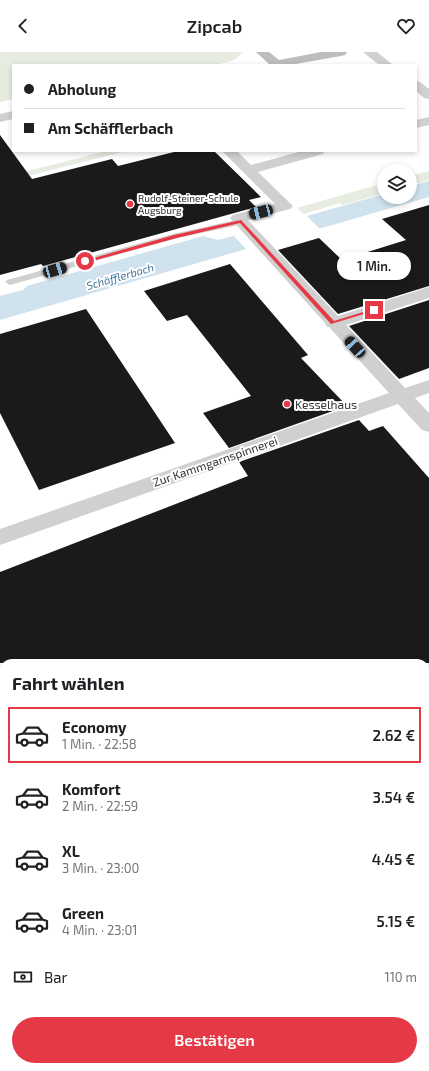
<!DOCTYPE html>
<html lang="de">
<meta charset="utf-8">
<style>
:root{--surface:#fff;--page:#f6f6f6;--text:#202124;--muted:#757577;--line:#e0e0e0;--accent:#e63946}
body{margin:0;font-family:"Exo 2",sans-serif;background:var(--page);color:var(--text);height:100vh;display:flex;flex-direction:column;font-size:15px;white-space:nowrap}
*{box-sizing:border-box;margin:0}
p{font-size:13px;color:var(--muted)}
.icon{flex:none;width:22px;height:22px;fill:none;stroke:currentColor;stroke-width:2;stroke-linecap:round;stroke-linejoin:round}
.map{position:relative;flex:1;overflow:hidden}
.panel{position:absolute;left:0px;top:607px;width:429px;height:412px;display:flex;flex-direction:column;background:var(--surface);border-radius:12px 12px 0 0;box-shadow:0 2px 6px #0003}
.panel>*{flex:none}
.guide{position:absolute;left:12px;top:12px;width:405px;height:88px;border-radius:0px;box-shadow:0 2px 6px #0003;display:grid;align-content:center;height:88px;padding:0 12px;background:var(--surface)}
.fabs{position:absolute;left:377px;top:112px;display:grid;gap:8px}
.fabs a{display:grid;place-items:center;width:40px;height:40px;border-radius:50%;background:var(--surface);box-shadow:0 2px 6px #0003;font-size:20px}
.end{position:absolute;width:18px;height:18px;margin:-9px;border:5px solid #e63946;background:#fff;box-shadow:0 0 0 2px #fff}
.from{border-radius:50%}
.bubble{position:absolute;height:28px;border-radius:14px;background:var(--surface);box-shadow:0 2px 6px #0003;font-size:13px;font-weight:600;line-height:28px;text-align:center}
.car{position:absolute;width:12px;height:24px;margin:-12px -6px;border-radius:5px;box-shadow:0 0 3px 1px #0007;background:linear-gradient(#222 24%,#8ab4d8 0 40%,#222 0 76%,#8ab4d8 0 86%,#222 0)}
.guide b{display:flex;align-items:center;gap:14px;height:38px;font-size:15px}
.guide b+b{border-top:1px solid var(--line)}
.guide i{width:10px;height:10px;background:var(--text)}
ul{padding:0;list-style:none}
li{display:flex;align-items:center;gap:12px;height:56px;margin:0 8px 6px;padding:0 4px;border:2px solid transparent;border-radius:0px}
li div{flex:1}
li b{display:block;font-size:15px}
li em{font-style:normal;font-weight:600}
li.current{border-color:var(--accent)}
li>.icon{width:36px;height:36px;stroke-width:1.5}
h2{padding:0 12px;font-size:18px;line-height:48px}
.pay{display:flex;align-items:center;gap:10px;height:44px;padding:0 12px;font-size:15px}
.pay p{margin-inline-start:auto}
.button{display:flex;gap:8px;margin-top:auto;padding:8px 12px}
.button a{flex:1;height:46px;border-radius:24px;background:var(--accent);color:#fff;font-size:16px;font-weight:600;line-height:46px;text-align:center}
header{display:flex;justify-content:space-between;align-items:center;height:52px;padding:0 12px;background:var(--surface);font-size:18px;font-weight:600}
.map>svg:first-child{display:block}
.green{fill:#e6ecdf}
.water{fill:#cfe2ee}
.building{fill:#1a1a1a}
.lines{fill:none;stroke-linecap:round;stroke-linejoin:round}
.lane{fill:#d0d0d0;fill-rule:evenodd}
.street{fill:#d0d0d0;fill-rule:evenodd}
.secondary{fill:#bdbdbd;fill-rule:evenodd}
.route{fill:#e63946}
.poi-dot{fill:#e63946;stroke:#fff;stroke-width:1.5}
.labels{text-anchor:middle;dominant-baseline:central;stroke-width:4;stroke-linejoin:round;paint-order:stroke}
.far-poi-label{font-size:10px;fill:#333;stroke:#fff;text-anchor:start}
.far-water-label{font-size:11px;font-style:italic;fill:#3f7597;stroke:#fff}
.poi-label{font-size:12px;fill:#333;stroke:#fff;text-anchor:start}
.street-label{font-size:12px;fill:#333;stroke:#fff}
</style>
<header><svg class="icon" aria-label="back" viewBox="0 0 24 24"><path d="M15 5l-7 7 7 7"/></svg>Zipcab<svg class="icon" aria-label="heart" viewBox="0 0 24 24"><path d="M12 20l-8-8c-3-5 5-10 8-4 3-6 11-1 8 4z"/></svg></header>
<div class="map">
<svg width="429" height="1019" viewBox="0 0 429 1019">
<rect width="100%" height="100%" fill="#fff"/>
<g class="green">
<path d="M0 0H242C237 10 223 11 212 13H13V47L0 50Z"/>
<path d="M107 99H127L0 131V126Z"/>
<path d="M429 119V128L410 133V124Z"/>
<path d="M384 131V141L343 153 340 151 304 162 297 156Z"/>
<path d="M429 927V1019H272L279 1015H425V929Z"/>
</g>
<g class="water">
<path d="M429 129V145L322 176H319L307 164 384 142V145H410V134Z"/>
<path d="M203 184 218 188 234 184 246 197 0 268V244L23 238 27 234Z"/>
</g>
<g class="building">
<path d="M0 83 32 127 112 107 118 114 178 99H214L261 145 249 148 256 155 43 214 41 212 0 223Z"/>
<path d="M429 153V234L338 262 278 198 319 186 342 208 406 188 382 167Z"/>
<path d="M230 212 308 303 301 306 347 354 229 396 203 361 251 344 187 263 167 269 144 239Z"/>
<path d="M429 248V316L399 327 349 274Z"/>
<path d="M86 257 175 391 39 438 0 361V282Z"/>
<path d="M359 368 369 379 383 374 429 426V611H0V520L248 424 239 410Z"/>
</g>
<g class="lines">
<path class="lane" d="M241 167 245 170 244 172 177 186 10 233 5 230 7 228 173 182Z"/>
<g class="street">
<path d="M363 0H377L393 13H379Z"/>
<path d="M416 29 420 30 429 37V47L424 46 416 39Z"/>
<path d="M13 59V67L0 70V62Z"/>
<path d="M429 65V73L416 76V68Z"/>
<path d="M222 99H237L251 113 302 99H325L323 102 258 120 293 154 290 157 248 168 338 264 429 235V246L346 273 405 336 429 328V341L415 346 429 361V380L422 378 398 352 0 493V477L389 341 329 275H327L325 271 230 166 233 163 275 152Z"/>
<path d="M429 884V914L425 916V886Z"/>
<path d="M209 1015H246L244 1019H207Z"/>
</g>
<path class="secondary" d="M256 0H269L279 8 321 0H347L345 3 341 4 290 13H270Z"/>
</g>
<path class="route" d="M241 168 334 269 373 257 377 258 331 272 240 171 177 186 85 211 83 209 174 183Z"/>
<g class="poi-dot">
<circle cx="130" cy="152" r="4"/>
<circle cx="287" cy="352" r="4"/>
</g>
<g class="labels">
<g class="far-poi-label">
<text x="138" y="146">Rudolf-Steiner-Schule<tspan x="138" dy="12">Augsburg</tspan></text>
</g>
<g class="far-water-label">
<text transform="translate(120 224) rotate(-16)">Schäfflerbach</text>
</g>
<g class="poi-label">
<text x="295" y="352">Kesselhaus</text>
</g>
<g class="street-label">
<text transform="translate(215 409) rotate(-19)">Zur Kammgarnspinnerei</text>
</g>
</g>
</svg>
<div class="fabs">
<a><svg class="icon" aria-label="layers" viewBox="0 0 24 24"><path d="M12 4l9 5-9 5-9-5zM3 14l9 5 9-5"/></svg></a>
</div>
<i class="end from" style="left:85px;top:209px"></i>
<i class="end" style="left:374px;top:258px"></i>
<div class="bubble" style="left:337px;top:200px;width:74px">1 Min.</div>
<i class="car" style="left:261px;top:160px;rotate:255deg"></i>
<i class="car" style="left:55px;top:218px;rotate:74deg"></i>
<i class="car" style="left:355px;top:295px;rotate:318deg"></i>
<div class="guide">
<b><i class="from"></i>Abholung</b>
<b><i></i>Am Schäfflerbach</b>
</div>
<section class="panel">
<h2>Fahrt wählen</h2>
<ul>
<li class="current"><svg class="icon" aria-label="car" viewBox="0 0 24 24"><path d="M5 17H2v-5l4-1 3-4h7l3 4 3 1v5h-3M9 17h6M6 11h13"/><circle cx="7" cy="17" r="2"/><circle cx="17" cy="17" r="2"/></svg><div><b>Economy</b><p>1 Min. · 22:58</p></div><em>2.62 €</em></li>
<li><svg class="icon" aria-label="car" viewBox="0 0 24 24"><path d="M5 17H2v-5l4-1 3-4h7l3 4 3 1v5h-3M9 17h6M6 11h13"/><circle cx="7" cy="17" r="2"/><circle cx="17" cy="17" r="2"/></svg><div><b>Komfort</b><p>2 Min. · 22:59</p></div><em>3.54 €</em></li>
<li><svg class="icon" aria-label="car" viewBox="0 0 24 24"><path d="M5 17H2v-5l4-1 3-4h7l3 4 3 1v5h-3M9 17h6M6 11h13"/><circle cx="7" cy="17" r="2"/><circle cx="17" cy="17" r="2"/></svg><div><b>XL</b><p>3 Min. · 23:00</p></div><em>4.45 €</em></li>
<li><svg class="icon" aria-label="car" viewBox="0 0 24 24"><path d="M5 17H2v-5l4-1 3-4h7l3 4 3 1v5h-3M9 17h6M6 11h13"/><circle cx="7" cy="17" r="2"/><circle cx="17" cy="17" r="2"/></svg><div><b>Green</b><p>4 Min. · 23:01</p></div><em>5.15 €</em></li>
</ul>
<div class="pay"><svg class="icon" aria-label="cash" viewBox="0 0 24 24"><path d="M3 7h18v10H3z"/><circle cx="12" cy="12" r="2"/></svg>Bar<p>110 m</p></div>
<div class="button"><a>Bestätigen</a></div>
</section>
</div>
